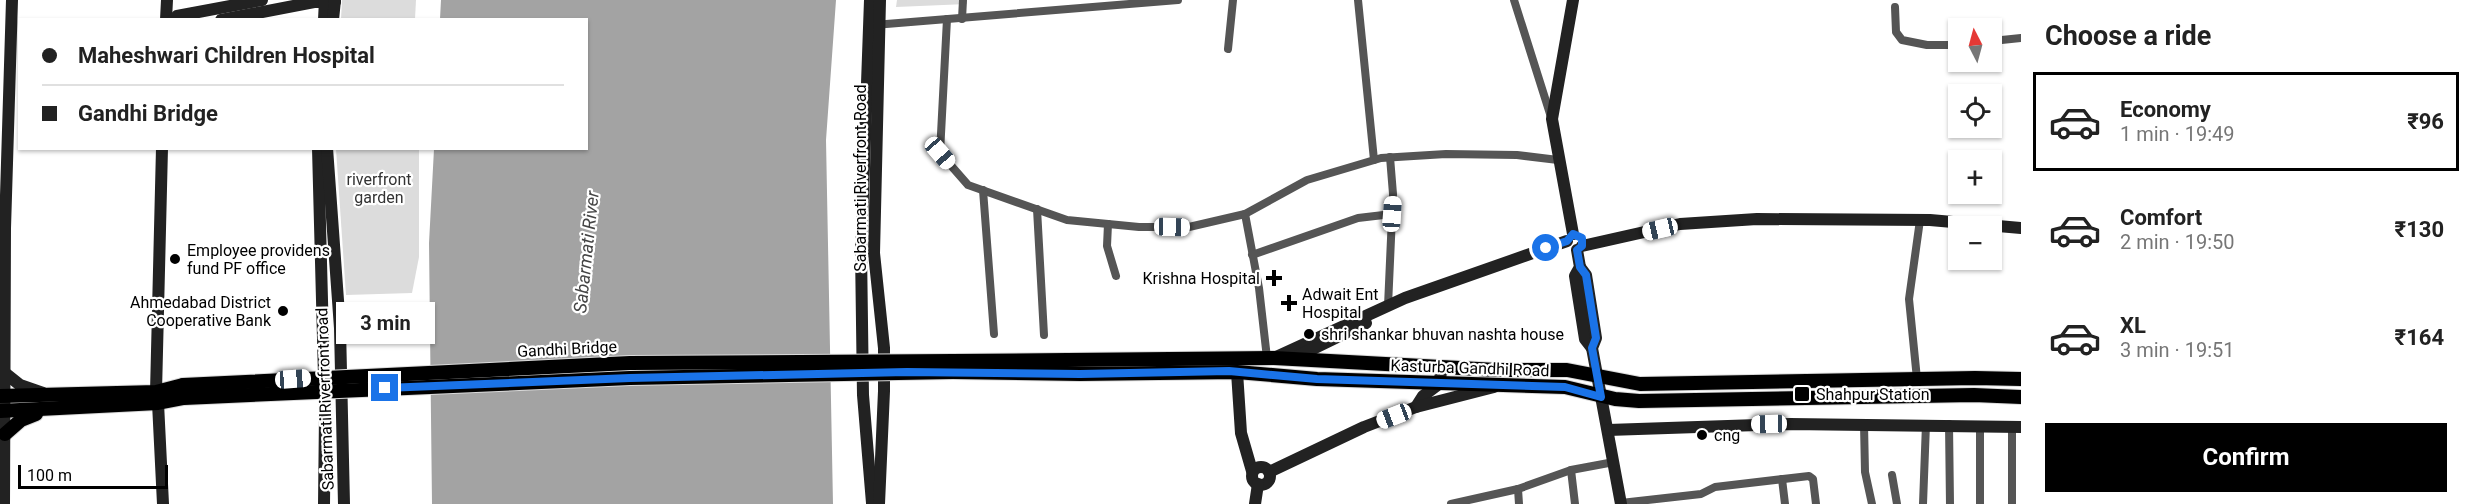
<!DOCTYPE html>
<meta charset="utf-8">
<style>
:root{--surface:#fff;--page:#f2f2f2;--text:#222;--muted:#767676;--line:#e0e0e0;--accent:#000}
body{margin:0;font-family:Roboto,sans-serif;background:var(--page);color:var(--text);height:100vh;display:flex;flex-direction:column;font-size:22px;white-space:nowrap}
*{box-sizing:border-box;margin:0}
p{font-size:20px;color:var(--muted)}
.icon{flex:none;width:33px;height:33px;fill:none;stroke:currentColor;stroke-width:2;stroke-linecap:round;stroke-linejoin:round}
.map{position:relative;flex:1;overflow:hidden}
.sheet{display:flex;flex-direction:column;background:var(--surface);width:450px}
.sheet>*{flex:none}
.guide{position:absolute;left:18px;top:18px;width:570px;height:132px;border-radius:0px;box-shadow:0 2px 4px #0004;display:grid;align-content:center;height:132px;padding:0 24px;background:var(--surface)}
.needle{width:39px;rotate:354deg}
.fabs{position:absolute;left:1948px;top:18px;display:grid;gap:12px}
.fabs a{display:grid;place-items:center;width:54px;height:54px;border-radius:0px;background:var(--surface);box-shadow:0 2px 4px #0004;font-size:30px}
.scale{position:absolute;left:18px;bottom:15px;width:150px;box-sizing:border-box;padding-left:6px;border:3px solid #000;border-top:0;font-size:16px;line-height:21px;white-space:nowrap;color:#000;-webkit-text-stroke:4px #fff;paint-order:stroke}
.end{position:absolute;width:27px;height:27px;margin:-14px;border:8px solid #1a73e8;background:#fff;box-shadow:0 0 0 3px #fff}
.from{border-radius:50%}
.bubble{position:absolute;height:42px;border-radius:0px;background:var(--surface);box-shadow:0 2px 4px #0004;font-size:20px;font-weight:700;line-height:42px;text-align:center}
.car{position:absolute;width:18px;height:36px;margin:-18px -9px;border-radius:8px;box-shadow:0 0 4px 2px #0007;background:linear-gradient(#fff 24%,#345 0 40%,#fff 0 76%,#345 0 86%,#fff 0)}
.guide b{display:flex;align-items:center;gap:21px;height:57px;font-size:22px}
.guide b+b{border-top:2px solid var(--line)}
.guide i{width:15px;height:15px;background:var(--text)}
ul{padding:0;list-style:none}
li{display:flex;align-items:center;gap:18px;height:99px;margin:0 12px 9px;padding:0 12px;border:3px solid transparent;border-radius:0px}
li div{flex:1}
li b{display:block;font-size:22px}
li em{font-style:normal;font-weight:700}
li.active{border-color:var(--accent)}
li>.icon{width:54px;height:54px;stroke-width:1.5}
h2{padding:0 24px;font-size:27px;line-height:72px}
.button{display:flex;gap:12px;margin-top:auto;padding:12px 24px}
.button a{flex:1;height:69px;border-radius:0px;background:var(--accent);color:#fff;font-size:24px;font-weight:700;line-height:69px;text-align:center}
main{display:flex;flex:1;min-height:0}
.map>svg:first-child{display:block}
.green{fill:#dcdcdc}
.water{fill:#a3a3a3}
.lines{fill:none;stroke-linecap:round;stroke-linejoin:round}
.primary-casing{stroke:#dbdbdb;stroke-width:16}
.street{stroke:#555;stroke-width:8}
.secondary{stroke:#222;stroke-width:12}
.primary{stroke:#000;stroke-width:14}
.primary-bridge-casing{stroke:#dbdbdb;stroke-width:16;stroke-linecap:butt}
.primary-bridge{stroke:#000;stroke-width:14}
.route{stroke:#1a73e8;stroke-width:8}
.poi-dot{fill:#000;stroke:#fff;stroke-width:2}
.labels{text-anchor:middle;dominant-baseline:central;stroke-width:4.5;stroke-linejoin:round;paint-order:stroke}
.street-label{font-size:16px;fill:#000;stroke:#fff}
.park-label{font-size:16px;fill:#333;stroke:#fff}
.poi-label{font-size:16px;fill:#000;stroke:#fff;text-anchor:start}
.water-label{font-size:18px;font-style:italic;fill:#444;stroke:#fff}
</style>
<main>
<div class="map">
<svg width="2021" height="504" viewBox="0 0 2021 504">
<rect width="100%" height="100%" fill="#fff"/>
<g class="green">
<path d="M342 0H416L415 19H341Z"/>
<path d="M897 0H967V4L896 7Z"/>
<path d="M336 149H419V257L412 293 346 295Z"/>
</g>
<path class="water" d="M441 0H836L826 140 833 504H432L429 243 434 149 586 148V20L440 19Z"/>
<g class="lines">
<g class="primary-casing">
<g id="primary">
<path d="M953 361 1274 358 1497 370H1567L1640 384 1975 378 2021 379"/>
<path d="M953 372 1080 374 1237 372 1317 379 1565 387 1615 399 1639 401 1974 395 2021 397"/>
<path d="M0 396 156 392 183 385"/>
<path d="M0 411 158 403 184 398"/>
<path d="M5 434 21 420 36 414"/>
</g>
</g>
<g class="street">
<path d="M1358 0 1374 160"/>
<path d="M1514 0 1551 117"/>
<path d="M1895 7 1896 32 1902 40 1927 45H1959"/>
<path d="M947 19 940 153 968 185 1067 220 1139 227H1189L1245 214 1307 180 1381 158 1446 154 1517 155 1558 160"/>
<path d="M962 19 963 0"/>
<path d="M874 25 1178 0"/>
<path d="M1992 41 2021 38"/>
<path d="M1228 49 1233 0"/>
<path d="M983 190 994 334"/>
<path d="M1037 209 1044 335"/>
<path d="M1245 214 1259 288 1267 358"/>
<path d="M1108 224 1107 246 1116 276"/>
<path d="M1252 255 1358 218 1392 214"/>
<path d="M1388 306 1393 194 1390 157"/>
<path d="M1917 379 1909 299 1920 220"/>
<path d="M1864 424 1865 472 1872 504"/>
<path d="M1949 424 1950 504"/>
<path d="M1980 425V504"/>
<path d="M1571 470 1575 504"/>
<path d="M1892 475 1897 504"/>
<path d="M1782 479 1785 504"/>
<path d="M1518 489 1519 504"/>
<path d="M1621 503 1701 494 1715 487 1809 476 1813 479 1816 504"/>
<path d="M1451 504 1518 489 1571 470 1614 462"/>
<path d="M1923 504 1926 424"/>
<path d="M2012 504V426"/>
</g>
<g class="secondary">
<path d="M870 0 861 250 863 395 872 503"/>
<path d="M1573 0 1552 119 1573 234"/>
<path d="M166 20 167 0"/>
<path d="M173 20 177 16 262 0"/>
<path d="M221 20 314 2H335"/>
<path d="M324 20 325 0"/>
<path d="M333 20 335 0"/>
<path d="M318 148 325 414 324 504"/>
<path d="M327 148 340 328 344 504"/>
<path d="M1582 246 1680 224 1757 219 1930 220 2021 228"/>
<path d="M1577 250 1580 267 1575 276 1585 339 1592 348"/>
<path d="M1580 267 1586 275 1596 338 1592 348 1621 504"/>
<path d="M1274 358 1405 298 1567 241"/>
<path d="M1292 359 1366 323"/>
<path d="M1237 372 1241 433 1252 471"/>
<path d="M5 373 20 385 43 393"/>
<path d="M156 392 162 148"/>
<path d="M158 403 163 504"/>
<path d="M1416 407 1423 396 1439 384 1442 367"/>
<path d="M1608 430 1790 424 2021 427"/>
<circle cx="1261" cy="476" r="9"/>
<path d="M1269 472 1364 427 1416 407 1494 387"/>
<path d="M4 504 5 228 12 0"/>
<path d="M879 504 884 391V348L874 253 880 0"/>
<path d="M1255 504 1258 484"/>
</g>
<use href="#primary" class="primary"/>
<g class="primary-bridge-casing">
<g id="primary-bridge">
<path d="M183 385 630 363 953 361"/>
<path d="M184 398 630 378 953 372"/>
</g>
</g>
<use href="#primary-bridge" class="primary-bridge"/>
</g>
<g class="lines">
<path class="route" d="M385 388 630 378 907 372 1080 374 1229 371 1317 379 1565 387 1601 397 1592 348 1596 338 1586 275 1580 267 1577 250 1582 246V238L1573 234 1567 241 1546 248"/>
</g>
<g class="poi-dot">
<circle cx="175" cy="259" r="6"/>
<path d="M1271 269h6v6h6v6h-6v6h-6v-6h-6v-6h6z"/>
<path d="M1286 294h6v6h6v6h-6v6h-6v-6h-6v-6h6z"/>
<circle cx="283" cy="311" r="6"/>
<circle cx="1309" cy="334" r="6"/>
<rect x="1794" y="386" width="16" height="16" rx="3"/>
<circle cx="1702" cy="435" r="6"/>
</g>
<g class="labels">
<g class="street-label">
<text transform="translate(860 178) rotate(-90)">Sabarmati Riverfront Road</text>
<text transform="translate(567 349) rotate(-3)">Gandhi Bridge</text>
<text transform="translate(1470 368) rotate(2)">Kasturba Gandhi Road</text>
<text transform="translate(325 399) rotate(-92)">Sabarmati Riverfront road</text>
</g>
<g class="park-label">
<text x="379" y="179">riverfront<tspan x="379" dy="18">garden</tspan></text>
</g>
<g class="poi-label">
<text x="187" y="250">Employee providens<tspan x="187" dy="18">fund PF office</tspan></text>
<text x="1260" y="278" text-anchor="end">Krishna Hospital</text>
<text x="1302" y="294">Adwait Ent<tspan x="1302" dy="18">Hospital</tspan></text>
<text x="271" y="302" text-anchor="end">Ahmedabad District<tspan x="271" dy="18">Cooperative Bank</tspan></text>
<text x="1321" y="334">shri shankar bhuvan nashta house</text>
<text x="1816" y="394">Shahpur Station</text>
<text x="1714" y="435">cng</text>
</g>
<g class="water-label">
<text transform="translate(586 252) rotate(-84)">Sabarmati River</text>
</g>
</g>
</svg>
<div class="fabs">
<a><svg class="needle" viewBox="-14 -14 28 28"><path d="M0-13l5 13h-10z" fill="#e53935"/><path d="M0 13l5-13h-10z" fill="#767676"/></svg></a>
<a><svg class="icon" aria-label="locate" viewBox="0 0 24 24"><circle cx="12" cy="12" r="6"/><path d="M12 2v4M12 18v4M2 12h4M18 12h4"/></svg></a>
<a>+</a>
<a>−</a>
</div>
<div class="scale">100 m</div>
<i class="end from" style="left:1546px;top:248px"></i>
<i class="end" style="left:385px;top:388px"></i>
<div class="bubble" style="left:336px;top:302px;width:99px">3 min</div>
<i class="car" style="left:940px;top:153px;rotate:139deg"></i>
<i class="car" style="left:1392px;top:214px;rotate:4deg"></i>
<i class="car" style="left:1172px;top:227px;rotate:91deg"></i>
<i class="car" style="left:1660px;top:229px;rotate:257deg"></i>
<i class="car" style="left:293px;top:379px;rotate:86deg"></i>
<i class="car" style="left:1394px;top:416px;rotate:249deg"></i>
<i class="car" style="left:1769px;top:424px;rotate:269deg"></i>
<div class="guide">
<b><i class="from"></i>Maheshwari Children Hospital</b>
<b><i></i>Gandhi Bridge</b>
</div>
</div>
<section class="sheet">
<h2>Choose a ride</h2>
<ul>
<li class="active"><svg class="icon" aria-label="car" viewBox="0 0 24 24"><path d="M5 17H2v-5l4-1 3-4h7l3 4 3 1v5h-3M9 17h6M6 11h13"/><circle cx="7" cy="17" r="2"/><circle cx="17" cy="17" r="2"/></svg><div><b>Economy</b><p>1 min · 19:49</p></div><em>₹96</em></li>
<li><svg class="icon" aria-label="car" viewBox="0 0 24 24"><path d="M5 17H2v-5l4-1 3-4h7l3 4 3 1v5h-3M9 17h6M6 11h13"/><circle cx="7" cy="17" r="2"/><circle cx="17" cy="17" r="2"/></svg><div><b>Comfort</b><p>2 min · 19:50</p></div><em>₹130</em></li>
<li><svg class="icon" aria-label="car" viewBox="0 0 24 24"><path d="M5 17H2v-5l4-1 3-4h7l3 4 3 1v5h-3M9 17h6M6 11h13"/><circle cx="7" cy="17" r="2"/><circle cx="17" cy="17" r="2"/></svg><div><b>XL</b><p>3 min · 19:51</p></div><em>₹164</em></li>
</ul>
<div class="button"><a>Confirm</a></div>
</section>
</main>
